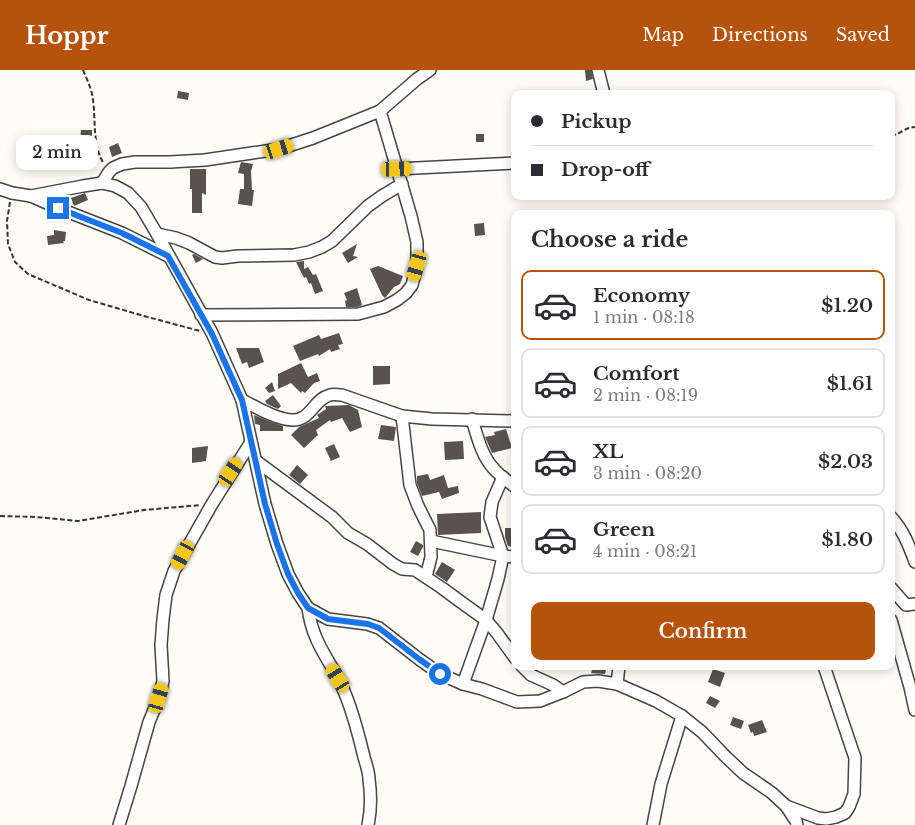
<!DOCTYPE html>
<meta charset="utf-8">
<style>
:root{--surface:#fff;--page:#f7f7f7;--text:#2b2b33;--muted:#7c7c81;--line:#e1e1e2;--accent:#b45309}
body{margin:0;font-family:"Libre Baskerville",serif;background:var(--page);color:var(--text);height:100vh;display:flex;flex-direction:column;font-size:19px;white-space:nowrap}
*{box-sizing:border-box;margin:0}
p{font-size:16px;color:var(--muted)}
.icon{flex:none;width:28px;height:28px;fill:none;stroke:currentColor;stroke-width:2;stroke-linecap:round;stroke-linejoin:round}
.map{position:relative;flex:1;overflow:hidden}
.drawer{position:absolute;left:511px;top:140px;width:384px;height:460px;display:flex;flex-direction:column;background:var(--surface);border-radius:10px;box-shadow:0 2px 12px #0003}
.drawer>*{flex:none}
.banner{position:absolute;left:511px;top:20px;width:384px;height:110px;border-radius:10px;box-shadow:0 2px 12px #0003;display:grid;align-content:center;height:110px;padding:0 20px;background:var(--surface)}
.end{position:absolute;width:22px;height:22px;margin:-11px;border:6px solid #1a73e8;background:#fff;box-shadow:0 0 0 2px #fff}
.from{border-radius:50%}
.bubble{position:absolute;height:35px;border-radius:10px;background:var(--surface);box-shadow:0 2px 12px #0003;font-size:16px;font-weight:600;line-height:35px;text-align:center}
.car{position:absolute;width:15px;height:30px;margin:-15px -8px;border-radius:6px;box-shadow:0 0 4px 1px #0007;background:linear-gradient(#f5c518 24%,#345 0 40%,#f5c518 0 76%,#345 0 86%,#f5c518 0)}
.banner b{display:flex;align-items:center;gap:18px;height:48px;font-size:19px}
.banner b+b{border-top:1px solid var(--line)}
.banner i{width:12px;height:12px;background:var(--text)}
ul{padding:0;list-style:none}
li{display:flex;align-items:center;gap:15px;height:70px;margin:0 10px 8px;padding:0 10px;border:2px solid var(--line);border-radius:10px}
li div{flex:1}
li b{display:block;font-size:19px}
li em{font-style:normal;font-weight:600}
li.on{border-color:var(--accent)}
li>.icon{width:45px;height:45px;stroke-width:1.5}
h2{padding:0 20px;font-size:22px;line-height:60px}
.cta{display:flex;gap:10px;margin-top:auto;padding:10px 20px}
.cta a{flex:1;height:58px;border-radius:10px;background:var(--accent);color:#fff;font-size:20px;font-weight:600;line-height:58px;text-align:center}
header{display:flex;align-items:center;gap:30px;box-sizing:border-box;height:70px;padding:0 25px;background:var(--accent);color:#fff}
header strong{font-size:24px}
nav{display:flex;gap:28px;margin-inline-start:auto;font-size:18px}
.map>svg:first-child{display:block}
.building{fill:#5a524d}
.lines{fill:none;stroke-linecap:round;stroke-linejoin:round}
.minor-casing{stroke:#444;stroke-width:14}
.path{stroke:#333;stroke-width:2;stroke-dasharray:5 2.5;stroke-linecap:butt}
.minor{stroke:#fff;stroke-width:11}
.route{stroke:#1a73e8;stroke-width:6}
</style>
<header>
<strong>Hoppr</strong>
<nav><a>Map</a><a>Directions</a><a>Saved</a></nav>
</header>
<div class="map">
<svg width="915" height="755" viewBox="0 0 915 755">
<rect width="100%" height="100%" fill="#fffdf5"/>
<g class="building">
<path d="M585 0H591L593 9 586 11Z"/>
<path d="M178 21 189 23 188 30 177 28Z"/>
<path d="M81 60H92V71H80Z"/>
<rect x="476" y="64" width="8" height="8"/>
<path d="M118 73 122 83 112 87 109 77Z"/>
<path d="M241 92 253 94 251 101 252 120H254L252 136 238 134 240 119H244V104L238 103Z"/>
<path d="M190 99H206V125L202 123V143H192V119H190Z"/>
<path d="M85 123 88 130 74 136 71 128Z"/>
<path d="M484 153 485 165 475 166 474 154Z"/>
<path d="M54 160 66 162 65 171H63L64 173 48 175 47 166 54 165Z"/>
<path d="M357 174 353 186 358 187 348 193 342 183Z"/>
<path d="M194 184 203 189 196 193 192 185Z"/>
<path d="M304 191V199L308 197 313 205 316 204 323 221 315 224 311 213 309 214 306 207 304 208 296 192Z"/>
<path d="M378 196 403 206 400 214 394 217 385 228 382 225 370 199Z"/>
<path d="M357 218 362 235 357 237H346L345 231 347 230 344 223Z"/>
<path d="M339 263 343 274 338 275 340 279 331 282 330 279 319 286 318 284 300 291 293 276 319 265 321 269Z"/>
<path d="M236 278H259L264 292 249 298 247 292 242 294Z"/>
<path d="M301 293 308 307 317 303 320 311 314 313 305 323 302 321 301 323 291 313 278 319V304Z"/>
<path d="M373 296H390V314L373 315Z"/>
<path d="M272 312 275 321 269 323 265 318Z"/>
<path d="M273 325 281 336 278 339 267 334 265 331Z"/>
<path d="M349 335 358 340 362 357 350 362 342 348 331 352 330 350 316 360 318 365 304 378 291 365 299 357 319 348 317 345 326 339 325 336Z"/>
<path d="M254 345 271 352 283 356V361H260V355L255 354Z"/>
<path d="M381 355 396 357 394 371 378 369Z"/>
<path d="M506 359 512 378 492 383 485 367 495 365 494 362Z"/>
<path d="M463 371 464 389 445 390 444 372Z"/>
<path d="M334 374 340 387 331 391 325 378Z"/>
<path d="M208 376 206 391 192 393V378Z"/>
<path d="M297 395 308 405 300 414 289 405Z"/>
<path d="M428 404 430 410 444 405 448 418 458 416 459 423 442 429 439 422 422 426 417 413V406Z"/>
<path d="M481 442V463L438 465 437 444Z"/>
<path d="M505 458H514L512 477 508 476 505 467Z"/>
<path d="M416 471 423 475V477L418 486 410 482Z"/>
<path d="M442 492 455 500 447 512 435 504Z"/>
<path d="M593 596H607L605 604 591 603Z"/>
<path d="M713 599 725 603 720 617 708 612Z"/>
<path d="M710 626 720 631 715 638 706 633Z"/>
<path d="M733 647 744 651 741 659 730 655Z"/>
<path d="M762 650 767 662 754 666 753 662 751 663 748 655Z"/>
</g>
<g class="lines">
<g class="minor-casing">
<g id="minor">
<path d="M598 0 604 24"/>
<path d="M397 99 515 93"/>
<path d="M102 113 109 102 113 98 122 94 135 92H170L205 90 279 79 313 68 380 41 417 9 430 0"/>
<path d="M0 119 12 123 31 126 83 116 102 113 115 116 128 123 141 137 157 164 212 263 242 330 265 434 277 474 288 504 298 523 308 538 328 549 367 554 379 558 419 589 440 604 463 614 482 619 517 632 540 631 563 622 583 612 598 611 617 614 656 631 682 646 702 662 726 687 743 703 772 723 786 736 796 751 797 755"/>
<path d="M31 126 58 138 122 163 168 186"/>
<path d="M157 164 176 168 189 173 215 187 222 188 238 186 294 185 309 182 322 177 332 171 368 136 382 126 402 114"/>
<path d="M201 245 358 244 384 237 397 230 406 223 412 215 417 196V172L411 146 380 41"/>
<path d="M242 330C256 337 277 350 293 350 311 350 314 329 330 325 334 324 338 325 342 325L402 346 432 349 515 351"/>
<path d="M402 346 410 415 418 436 430 460 431 487 426 507"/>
<path d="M472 349C477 366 482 387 494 399 500 406 508 411 515 417"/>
<path d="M256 391 332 447 348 463 367 474 393 494 402 499 415 500 442 518 461 532 486 550 497 563 515 588"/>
<path d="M891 447C903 460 909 475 915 492"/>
<path d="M431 471 503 486 515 487"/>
<path d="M891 518 906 535 915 534"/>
<path d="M308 538C312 568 324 583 338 608 350 631 357 658 363 683 365 692 369 701 369 709 371 724 371 741 368 755"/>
<path d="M891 550 910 617 915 640"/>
<path d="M522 596 531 605 553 615 563 622"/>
<path d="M463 614 486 550 498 509 503 486 490 447 492 432 503 407"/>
<path d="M617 614 619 596"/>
<path d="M786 736 818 748 826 749 836 747 845 743 849 737 854 724 855 688 824 596"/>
<path d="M119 755 131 716 149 652 159 628 163 611 161 575 163 549 166 525 174 501 212 434 251 372"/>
<path d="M653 755 661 714 682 646"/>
</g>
</g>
<g class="path">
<path d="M83 0C87 10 92 19 93 30 96 51 92 75 104 94"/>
<path d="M891 66C902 63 904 58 915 57"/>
<path d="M10 132 7 151 8 174 15 192 28 204 89 230 144 246 200 261"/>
<path d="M0 446 36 447 78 451 144 440 201 435"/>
</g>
<use href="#minor" class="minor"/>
</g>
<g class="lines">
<path class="route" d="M58 138 122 163 168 186 212 264 242 330 265 434 277 474 288 504 298 523 308 538 328 549 368 554 379 558 419 589 440 604"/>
</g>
</svg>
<i class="end from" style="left:440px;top:604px"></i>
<i class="end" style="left:58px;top:138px"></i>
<div class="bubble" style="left:16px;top:65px;width:82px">2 min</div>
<i class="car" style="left:279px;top:79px;rotate:72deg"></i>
<i class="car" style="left:397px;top:99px;rotate:88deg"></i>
<i class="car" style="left:417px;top:196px;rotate:196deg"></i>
<i class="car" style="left:231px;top:402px;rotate:33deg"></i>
<i class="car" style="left:183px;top:485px;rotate:208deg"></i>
<i class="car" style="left:338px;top:608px;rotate:328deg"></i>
<i class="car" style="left:159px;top:628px;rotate:16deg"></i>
<div class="banner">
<b><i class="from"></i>Pickup</b>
<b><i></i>Drop-off</b>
</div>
<section class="drawer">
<h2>Choose a ride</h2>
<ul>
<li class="on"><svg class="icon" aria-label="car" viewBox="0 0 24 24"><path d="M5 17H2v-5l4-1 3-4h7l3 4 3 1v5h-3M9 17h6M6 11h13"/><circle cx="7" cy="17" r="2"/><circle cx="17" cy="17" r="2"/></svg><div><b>Economy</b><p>1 min · 08:18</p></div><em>$1.20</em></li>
<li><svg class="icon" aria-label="car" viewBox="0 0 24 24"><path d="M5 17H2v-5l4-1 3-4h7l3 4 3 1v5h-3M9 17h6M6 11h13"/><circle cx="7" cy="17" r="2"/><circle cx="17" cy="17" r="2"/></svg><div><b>Comfort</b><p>2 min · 08:19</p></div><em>$1.61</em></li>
<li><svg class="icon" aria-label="car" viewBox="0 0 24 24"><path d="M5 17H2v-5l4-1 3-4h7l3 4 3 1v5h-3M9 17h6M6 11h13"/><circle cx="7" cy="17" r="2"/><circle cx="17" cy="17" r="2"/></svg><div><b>XL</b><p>3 min · 08:20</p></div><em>$2.03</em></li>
<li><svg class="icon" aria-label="car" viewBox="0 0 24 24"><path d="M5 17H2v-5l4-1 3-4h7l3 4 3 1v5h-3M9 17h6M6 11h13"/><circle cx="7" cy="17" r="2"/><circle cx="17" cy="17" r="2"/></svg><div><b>Green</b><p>4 min · 08:21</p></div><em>$1.80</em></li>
</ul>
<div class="cta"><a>Confirm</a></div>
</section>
</div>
